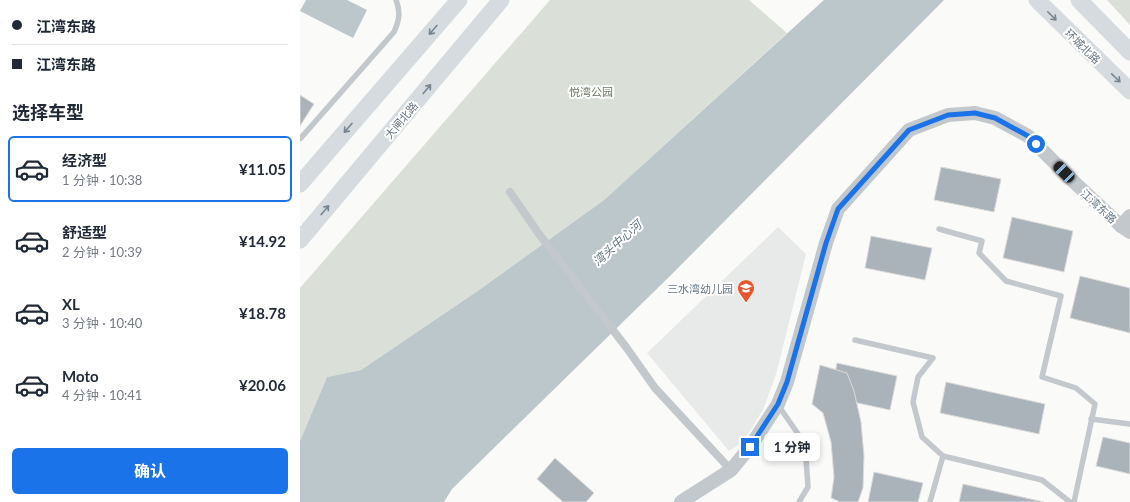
<!DOCTYPE html>
<html lang="zh">
<meta charset="utf-8">
<style>
:root{--surface:#fff;--page:#f2f2f3;--text:#1f2937;--muted:#747a83;--line:#e0e1e3;--accent:#1a73e8}
body{margin:0;font-family:Lato,"Noto Sans SC",sans-serif;background:var(--page);color:var(--text);height:100vh;display:flex;flex-direction:column;font-size:15px;white-space:nowrap}
*{box-sizing:border-box;margin:0}
p{font-size:13px;color:var(--muted)}
.icon{flex:none;width:22px;height:22px;fill:none;stroke:currentColor;stroke-width:2;stroke-linecap:round;stroke-linejoin:round}
.map{position:relative;flex:1;overflow:hidden}
.sheet{display:flex;flex-direction:column;background:var(--surface);width:300px}
.sheet>*{flex:none}
.top-card{display:grid;align-content:center;height:88px;padding:0 12px;background:var(--surface)}
.end{position:absolute;width:18px;height:18px;margin:-9px;border:5px solid #1a73e8;background:#fff;box-shadow:0 0 0 2px #fff}
.from{border-radius:50%}
.bubble{position:absolute;height:28px;border-radius:6px;background:var(--surface);box-shadow:0 2px 6px #0003;font-size:13px;font-weight:700;line-height:28px;text-align:center}
.car{position:absolute;width:12px;height:24px;margin:-12px -6px;border-radius:5px;box-shadow:0 0 3px 1px #0007;background:linear-gradient(#222 24%,#8ab4d8 0 40%,#222 0 76%,#8ab4d8 0 86%,#222 0)}
.top-card b{display:flex;align-items:center;gap:14px;height:38px;font-size:15px}
.top-card b+b{border-top:1px solid var(--line)}
.top-card i{width:10px;height:10px;background:var(--text)}
ul{padding:0;list-style:none}
li{display:flex;align-items:center;gap:12px;height:66px;margin:0 8px 6px;padding:0 4px;border:2px solid transparent;border-radius:6px}
li div{flex:1}
li b{display:block;font-size:15px}
li em{font-style:normal;font-weight:700}
li.on{border-color:var(--accent)}
li>.icon{width:36px;height:36px;stroke-width:1.5}
h2{padding:0 12px;font-size:18px;line-height:48px}
.action{display:flex;gap:8px;margin-top:auto;padding:8px 12px}
.action a{flex:1;height:46px;border-radius:6px;background:var(--accent);color:#fff;font-size:16px;font-weight:700;line-height:46px;text-align:center}
main{display:flex;flex:1;min-height:0}
.map>svg:first-child{display:block}
.built{fill:#e8e9e9}
.green{fill:#dadfd7}
.water{fill:#bbc7cb}
.building{fill:#aab3b9;stroke:#dcdcda}
.lines{fill:none;stroke-linecap:round;stroke-linejoin:round}
.service{stroke:#c3c8cc;stroke-width:5.5}
.pedestrian{stroke:#c3c8cc;stroke-width:8}
.tertiary{stroke:#c3c8cc;stroke-width:14}
.primary{stroke:#d6dbdf;stroke-width:17}
.oneway{stroke:#768591}
.route{stroke:#1a73e8;stroke-width:5}
.labels{text-anchor:middle;dominant-baseline:central;stroke-width:4;stroke-linejoin:round;paint-order:stroke}
.street-label{font-size:11px;fill:#657683;stroke:#fff}
.park-label{font-size:11px;fill:#687a64;stroke:#fff}
.poi-label{font-size:11px;fill:#657683;stroke:#fff;text-anchor:end}
.water-label{font-size:12px;font-style:italic;fill:#60757c;stroke:#fff}
</style>
<main>
<section class="sheet">
<div class="top-card">
<b><i class="from"></i>江湾东路</b>
<b><i></i>江湾东路</b>
</div>
<h2>选择车型</h2>
<ul>
<li class="on"><svg class="icon" aria-label="car" viewBox="0 0 24 24"><path d="M5 17H2v-5l4-1 3-4h7l3 4 3 1v5h-3M9 17h6M6 11h13"/><circle cx="7" cy="17" r="2"/><circle cx="17" cy="17" r="2"/></svg><div><b>经济型</b><p>1 分钟 · 10:38</p></div><em>¥11.05</em></li>
<li><svg class="icon" aria-label="car" viewBox="0 0 24 24"><path d="M5 17H2v-5l4-1 3-4h7l3 4 3 1v5h-3M9 17h6M6 11h13"/><circle cx="7" cy="17" r="2"/><circle cx="17" cy="17" r="2"/></svg><div><b>舒适型</b><p>2 分钟 · 10:39</p></div><em>¥14.92</em></li>
<li><svg class="icon" aria-label="car" viewBox="0 0 24 24"><path d="M5 17H2v-5l4-1 3-4h7l3 4 3 1v5h-3M9 17h6M6 11h13"/><circle cx="7" cy="17" r="2"/><circle cx="17" cy="17" r="2"/></svg><div><b>XL</b><p>3 分钟 · 10:40</p></div><em>¥18.78</em></li>
<li><svg class="icon" aria-label="car" viewBox="0 0 24 24"><path d="M5 17H2v-5l4-1 3-4h7l3 4 3 1v5h-3M9 17h6M6 11h13"/><circle cx="7" cy="17" r="2"/><circle cx="17" cy="17" r="2"/></svg><div><b>Moto</b><p>4 分钟 · 10:41</p></div><em>¥20.06</em></li>
</ul>
<div class="action"><a>确认</a></div>
</section>
<div class="map">
<svg width="830" height="502" viewBox="0 0 830 502">
<rect width="100%" height="100%" fill="#fafaf8"/>
<path class="built" d="M478 227 506 254 477 371 464 408 443 442 429 451 347 353Z"/>
<g class="green">
<path d="M250 0H449L487 33 304 200 182 288 61 370 27 377 0 441V288Z"/>
<path d="M807 0H830V25Z"/>
</g>
<g class="water">
<path d="M6 0H47L67 10 53 38 0 11Z"/>
<path d="M524 0H644L371 275 152 489 144 502H0V441L27 377 61 370 182 288 304 200Z"/>
</g>
<g class="building">
<path d="M0 95 14 104 0 126Z"/>
<path d="M641 167 701 179 694 212 634 200Z"/>
<path d="M712 217 773 231 764 272 703 258Z"/>
<path d="M571 236 632 248 625 280 565 268Z"/>
<path d="M780 276 830 288V333L770 318Z"/>
<path d="M537 363 597 376 590 410 530 397Z"/>
<path d="M520 365 547 373 554 391 561 422 564 456 563 488 558 502H540L531 498 534 477 531 442 523 413 512 404Z"/>
<path d="M646 382 745 404 739 434 640 413Z"/>
<path d="M803 437 830 443V474L796 466Z"/>
<path d="M255 458 294 493 286 502H263L237 479Z"/>
<path d="M574 472 623 483 618 502H568Z"/>
<path d="M663 484 744 502H659Z"/>
</g>
<g class="lines">
<g class="service">
<path d="M0 139 94 32C99 21 101 12 96 0"/>
<path d="M639 229 682 241 679 253 706 281 761 296 742 377 776 388 795 404 774 502"/>
<path d="M555 340 633 358 618 377 613 402 622 437 643 456"/>
<path d="M478 405 505 444 508 487 499 502"/>
<path d="M791 419 830 424"/>
<path d="M630 502 643 456 742 480 770 502"/>
</g>
<path class="pedestrian" d="M210 192 239 234 326 347 355 388 431 470"/>
<g class="tertiary">
<path d="M830 216 821 226 830 232"/>
<path d="M381 502 431 470 450 447 478 404 487 382 526 243 538 209 609 130 648 115 675 113 695 118 728 136 774 182 821 226"/>
</g>
<g class="primary">
<path d="M737 0 830 91"/>
<path d="M779 0 830 52"/>
<path d="M0 184 159 0"/>
<path d="M0 240 201 0"/>
</g>
</g>
<defs><path id="oneway-shaft" d="M-6 0H5M1.5-3L5.5 0L1.5 3" fill="none" stroke-width="1.6" stroke-linecap="round" stroke-linejoin="round"/></defs>
<g class="oneway">
<use href="#oneway-shaft" transform="translate(752 16) rotate(45)"/>
<use href="#oneway-shaft" transform="translate(133 30) rotate(131)"/>
<use href="#oneway-shaft" transform="translate(816 78) rotate(44)"/>
<use href="#oneway-shaft" transform="translate(127 89) rotate(-50)"/>
<use href="#oneway-shaft" transform="translate(48 128) rotate(131)"/>
<use href="#oneway-shaft" transform="translate(25 210) rotate(-50)"/>
</g>
<g class="lines">
<path class="route" d="M450 447 478 404 487 382 526 243 538 209 609 130 648 115 675 113 695 118 728 136 736 144"/>
</g>
<defs>
<g id="school-pin" transform="scale(0.9)"><path d="M0 17L-7.5 6A9.5 9.5 0 1 1 7.5 6Z" fill="#e4572e" stroke="#fff"/><path d="M0-5L7-2L0 1L-7-2ZM-4 1L0 2.5L4 1V4Q0 6-4 4Z" fill="#fff"/></g>
</defs>
<g fill-rule="evenodd">
<use href="#school-pin" x="446" y="288"/>
</g>
<g class="labels">
<g class="street-label">
<text transform="translate(783 46) rotate(44)">环城北路</text>
<text transform="translate(101 120) rotate(-50)">大闸北路</text>
<text transform="translate(799 206) rotate(43)">江湾东路</text>
</g>
<g class="park-label">
<text x="291" y="91">悦湾公园</text>
</g>
<g class="poi-label">
<text x="433" y="288">三水湾幼儿园</text>
</g>
<g class="water-label">
<text transform="translate(317 243) rotate(-42)">湾头中心河</text>
</g>
</g>
</svg>
<i class="end from" style="left:736px;top:144px"></i>
<i class="end" style="left:450px;top:447px"></i>
<div class="bubble" style="left:464px;top:433px;width:56px">1 分钟</div>
<i class="car" style="left:764px;top:172px;rotate:315deg"></i>
</div>
</main>
